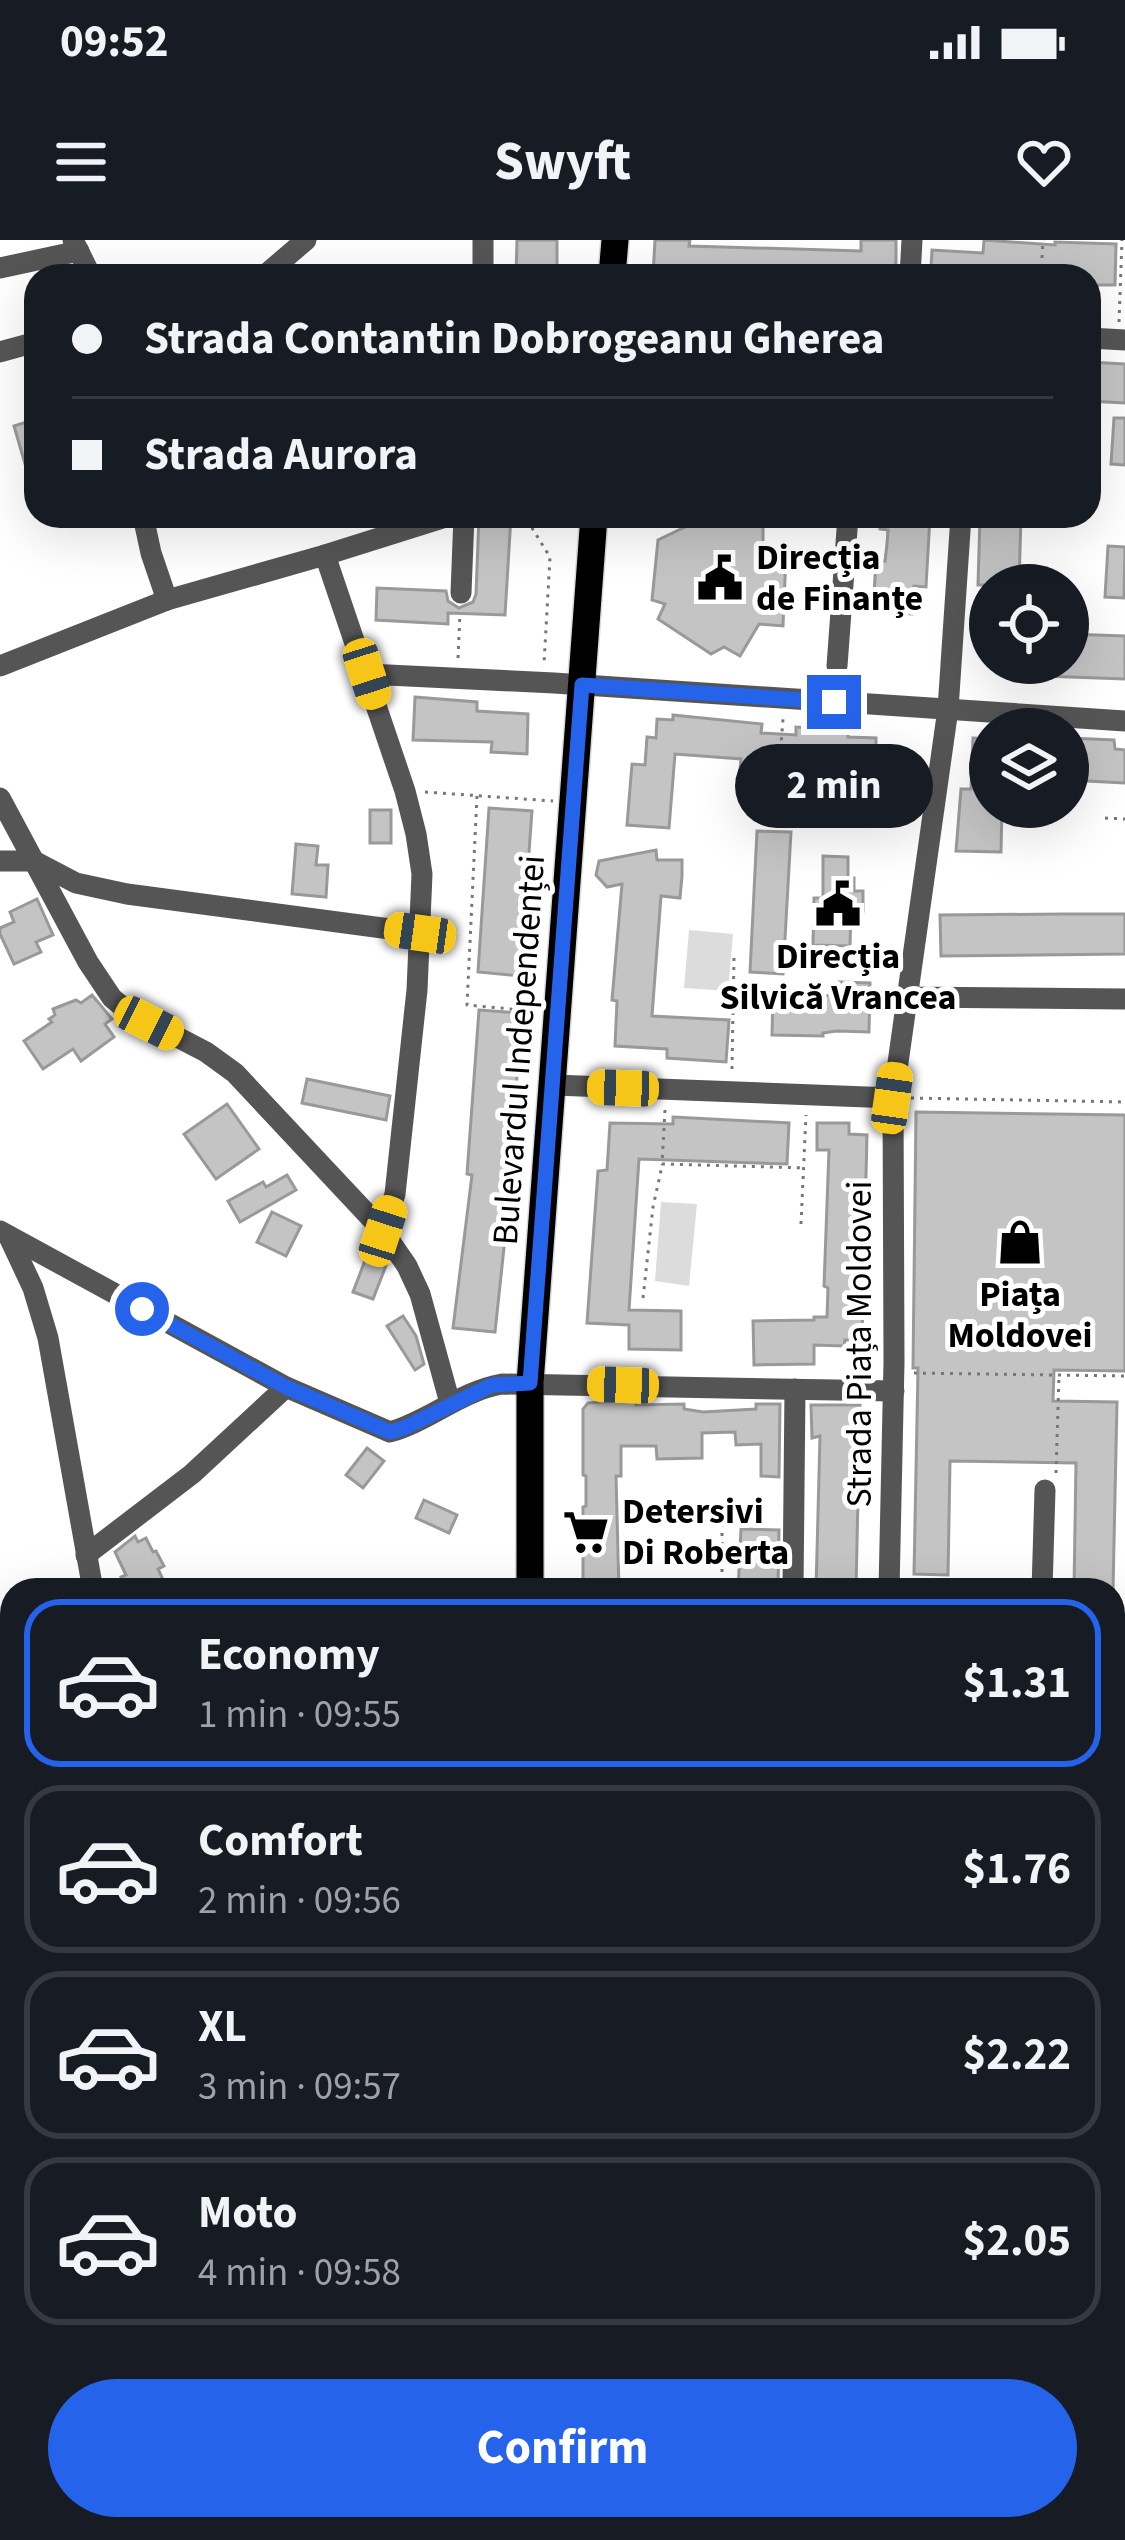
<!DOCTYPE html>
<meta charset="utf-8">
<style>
:root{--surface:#171b24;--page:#20242c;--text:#f1f3f6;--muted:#9ea1a6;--line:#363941;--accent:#2563eb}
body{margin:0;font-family:"Source Sans 3",sans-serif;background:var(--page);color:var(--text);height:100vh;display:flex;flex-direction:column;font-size:45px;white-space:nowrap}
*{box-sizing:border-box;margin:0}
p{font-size:39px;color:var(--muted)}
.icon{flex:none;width:66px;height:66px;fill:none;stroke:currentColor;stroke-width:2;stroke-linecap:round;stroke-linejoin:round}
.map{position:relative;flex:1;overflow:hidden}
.drawer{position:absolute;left:0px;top:1338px;width:1125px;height:963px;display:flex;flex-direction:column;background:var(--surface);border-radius:36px 36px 0 0;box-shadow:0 12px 48px #0002}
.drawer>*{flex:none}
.guide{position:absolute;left:24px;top:24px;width:1077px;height:264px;border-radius:36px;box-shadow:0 12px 48px #0002;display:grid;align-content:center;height:264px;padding:0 48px;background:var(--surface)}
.buttons{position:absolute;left:969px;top:324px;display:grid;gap:24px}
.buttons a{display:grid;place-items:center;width:120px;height:120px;border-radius:50%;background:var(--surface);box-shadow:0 12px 48px #0002;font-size:60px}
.end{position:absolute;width:54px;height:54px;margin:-27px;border:15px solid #2563eb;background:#fff;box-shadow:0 0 0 6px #fff}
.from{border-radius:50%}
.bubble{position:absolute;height:84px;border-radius:42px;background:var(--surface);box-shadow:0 12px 48px #0002;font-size:39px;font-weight:700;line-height:84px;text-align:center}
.car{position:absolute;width:36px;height:72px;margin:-36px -18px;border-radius:15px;box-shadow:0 0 9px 3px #0007;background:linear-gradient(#f5c518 24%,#345 0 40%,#f5c518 0 76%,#345 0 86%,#f5c518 0)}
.guide b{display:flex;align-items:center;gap:42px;height:114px;font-size:45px}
.guide b+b{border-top:3px solid var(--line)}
.guide i{width:30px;height:30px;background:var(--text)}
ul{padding:21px 0 0;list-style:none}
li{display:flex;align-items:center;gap:36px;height:168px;margin:0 24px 18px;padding:0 24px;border:6px solid var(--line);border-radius:36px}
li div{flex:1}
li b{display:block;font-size:45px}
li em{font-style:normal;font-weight:700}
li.selected{border-color:var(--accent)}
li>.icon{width:108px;height:108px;stroke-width:1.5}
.cta{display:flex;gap:24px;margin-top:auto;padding:24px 48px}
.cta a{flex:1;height:138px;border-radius:72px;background:var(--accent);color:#fff;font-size:48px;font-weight:700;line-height:138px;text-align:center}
.status{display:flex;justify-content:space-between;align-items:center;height:84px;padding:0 60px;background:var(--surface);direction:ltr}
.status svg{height:33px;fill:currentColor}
header{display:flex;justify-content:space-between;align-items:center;height:156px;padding:0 48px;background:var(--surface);font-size:54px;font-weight:700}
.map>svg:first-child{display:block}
.green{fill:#dcdcdc}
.building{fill:#c4c4c4;stroke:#999;stroke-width:3}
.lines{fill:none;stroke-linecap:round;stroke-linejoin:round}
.major-casing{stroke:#dbdbdb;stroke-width:30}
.path{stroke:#777;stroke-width:3;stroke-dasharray:3 6;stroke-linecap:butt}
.minor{stroke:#555;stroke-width:21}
.major{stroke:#000;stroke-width:27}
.route{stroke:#2563eb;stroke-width:15}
.labels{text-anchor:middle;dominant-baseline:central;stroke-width:10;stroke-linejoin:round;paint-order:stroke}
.poi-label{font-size:36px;font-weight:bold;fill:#000;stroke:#fff;text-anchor:start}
.street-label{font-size:36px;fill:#000;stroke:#fff}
</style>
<div class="status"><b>09:52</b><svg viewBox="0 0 49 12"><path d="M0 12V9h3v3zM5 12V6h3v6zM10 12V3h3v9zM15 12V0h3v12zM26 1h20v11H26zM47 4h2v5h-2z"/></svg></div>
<header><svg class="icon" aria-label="menu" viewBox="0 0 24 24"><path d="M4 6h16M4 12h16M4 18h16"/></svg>Swyft<svg class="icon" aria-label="heart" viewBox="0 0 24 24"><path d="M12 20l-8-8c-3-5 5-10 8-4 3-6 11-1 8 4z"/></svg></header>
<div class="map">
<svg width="1125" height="2300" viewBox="0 0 1125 2300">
<rect width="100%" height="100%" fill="#fff"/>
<g class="green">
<path d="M828 534 854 536 853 559 826 558Z"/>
<path d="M689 690 733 694 728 751 684 748Z"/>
<path d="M661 962 697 964 689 1046 655 1041Z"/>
</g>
<g class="building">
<path d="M517 0H557V36H516Z"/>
<path d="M655 0H690L689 6 861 11V0H896V23L889 36H653Z"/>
<path d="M984 0 1055 5V2L1116 4 1115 45H1089V36H982L949 33V28L931 27 932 10 983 13Z"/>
<path d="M1089 122 1125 124V163L1089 161Z"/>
<path d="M1114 178H1125V225L1111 224Z"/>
<path d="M36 179V248H32L14 186Z"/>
<path d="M479 276H511L505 375 448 373V384L376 380 377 348 446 351 448 361 459 368 473 362 476 354Z"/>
<path d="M708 276H758L763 281V315L786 316 783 386 759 384 740 416 724 407 711 414 658 379 665 364 652 360 658 300Z"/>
<path d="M881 276H930L926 347 914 346 912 374 873 372 876 320 885 321 887 304 888 290 880 289Z"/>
<path d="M980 276H1021L1019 345H978Z"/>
<path d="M1108 306 1125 307 1124 358 1105 357Z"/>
<path d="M1068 394 1125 396V439L1043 436V423H1068Z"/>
<path d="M415 457 477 462V471L528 474 527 514 491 512 492 502 413 500Z"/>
<path d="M673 475 762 484 761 493 796 495V487L812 488V484L849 485 848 497 876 498V506L893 507 891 561 853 559 855 525 812 523V535H787L740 530 741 519 675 514 669 588 627 585 632 524 645 525 647 497 656 498 657 479 673 480Z"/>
<path d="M973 498 990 499V567H1002L1001 612 956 611 961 549H971Z"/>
<path d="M1068 498 1114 500 1115 509 1125 510V543L1068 540Z"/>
<path d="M489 568 532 571 520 736 478 732Z"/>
<rect x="370" y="570" width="21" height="33"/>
<path d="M757 591 791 592 783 734 750 732Z"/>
<path d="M296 604 318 606 316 625H328L326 657 292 654Z"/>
<path d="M656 610 657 620H682V636L680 658 661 656 652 776 729 780 726 822 667 818V809L615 806 617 761 612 760 622 644 607 647 596 635 599 621Z"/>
<path d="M823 616 848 617V638H854V651H863V671H851L850 706 813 705 814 658H823Z"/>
<path d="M37 659 53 695 36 702 41 712 14 724 0 694V688L14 682 10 672Z"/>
<path d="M1063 674H1125V714L941 716 940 675Z"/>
<path d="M839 742 870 743 869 792 836 791 823 793V796L772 795 773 754 839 756Z"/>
<path d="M92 755 112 779 105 784 114 797 81 821 73 809 43 829 24 801 52 782 49 779 55 775 53 769 76 760 81 763Z"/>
<path d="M479 770 521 773 509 961 495 1092 453 1088 472 935 467 934Z"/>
<path d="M307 839 390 856 386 880 302 863Z"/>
<path d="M227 864 259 909 216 939 184 894Z"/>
<path d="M916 872 1125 875V1131L1054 1130 1053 1161 1117 1162 1113 1350H1074L1076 1223 950 1221 948 1335 914 1334 918 1128H913Z"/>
<path d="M673 877 789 883 787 924 639 919 629 1070 681 1071V1110L629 1109V1085L587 1083 598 931 607 930 610 883 673 884Z"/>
<path d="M817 883H849V894L867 895 862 1100H845L844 1106 814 1105V1124L754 1125 753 1081 814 1080V1077H827L828 1048 824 1046 829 910H817Z"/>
<path d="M287 935 296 950 240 982 228 961 263 942 266 947Z"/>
<path d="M272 972 301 986 286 1016 257 1002Z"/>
<path d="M369 1010 381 1014 387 1023 373 1059 353 1052Z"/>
<path d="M403 1076 416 1096 424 1124 415 1130 387 1086Z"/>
<path d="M614 1161H636V1165L684 1164V1169L703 1172 756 1169V1164H780L779 1237 761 1236V1204L736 1205 735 1192 702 1193V1218L657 1219 656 1206H621V1236H616L619 1350H583V1267L586 1266V1236L583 1235V1169L588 1163Z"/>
<path d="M811 1165H860L856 1350H816L820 1196 812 1198Z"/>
<path d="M367 1208 384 1221 363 1248 346 1235Z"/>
<path d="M424 1260 457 1275 449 1293 416 1278Z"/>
<path d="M741 1289 779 1290 778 1350H738Z"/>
<path d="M135 1296 138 1302 146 1298 153 1312 156 1311 164 1326 158 1329 168 1350H127L121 1337 126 1335 115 1312Z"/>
</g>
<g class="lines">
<g class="major-casing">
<g id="major">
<path d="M612 36 615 0"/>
<path d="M530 1350V1143L594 276"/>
<path d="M1113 1808 1125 1811"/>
<path d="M0 1894 12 1891"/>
<path d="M710 2289 713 2300"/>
</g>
</g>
<g class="path">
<path d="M1041 36 1043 0"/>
<path d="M1119 82 1122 0"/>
<path d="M518 276 532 288 550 317 544 424"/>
<path d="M458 418 460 373"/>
<path d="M425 552 553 561"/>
<path d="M477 556 467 765 533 771"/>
<path d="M1105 578 1125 579"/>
<path d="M775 581 783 479"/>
<path d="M732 829 734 717"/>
<path d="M911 858 1125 862"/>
<path d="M665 870 662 924 805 928"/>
<path d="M801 984 806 875"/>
<path d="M643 1058 653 967 662 926"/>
<path d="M914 1133 1125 1136"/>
<path d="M1056 1233 1059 1135"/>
<path d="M722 1284V1350"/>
<path d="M1113 2011 1125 2013"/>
</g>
<g class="minor">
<path d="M73 0 91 36"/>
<path d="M483 0V36"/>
<path d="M0 28 79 11"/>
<path d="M264 36 306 0"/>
<path d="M910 36 912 0"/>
<path d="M1089 98 1125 100"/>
<path d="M0 112 36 102"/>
<path d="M143 276 151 313 167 360"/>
<path d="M325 315 405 551 416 594 422 634 417 750 395 954 383 991"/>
<path d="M461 353 464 276"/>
<path d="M0 426 167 360 325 315 449 276"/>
<path d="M837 426 848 276"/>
<path d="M367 434 554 443 1125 481"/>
<path d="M0 558 88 722 112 758 129 772 206 812 235 833 383 991 407 1026 420 1054 450 1163"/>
<path d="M0 621H34L76 643 127 654 420 693"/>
<path d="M907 757 1125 759"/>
<path d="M554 845 893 858"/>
<path d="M0 991 286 1147 390 1192C429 1181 461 1151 502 1144L894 1151"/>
<path d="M10 999 33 1048 48 1098 93 1350"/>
<path d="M86 1315 192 1234 286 1147"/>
<path d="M793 1350 795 1149"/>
<path d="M889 1350 894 1122 893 858 948 469 961 276"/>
<path d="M1042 1350 1045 1250"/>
<path d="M0 1516 12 1523"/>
<path d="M1113 1527H1125"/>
<path d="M0 2220 12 2223"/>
<path d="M1113 2267 1125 2262"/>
<path d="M270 2289H329"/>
<path d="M527 2289 529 2300"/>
<path d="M104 2300 107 2289"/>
<path d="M1098 2300 1101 2289"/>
</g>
<use href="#major" class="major"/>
</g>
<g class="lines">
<path class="route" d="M142 1069 286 1147 390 1192 404 1188 492 1145 530 1143 582 445 834 462"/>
</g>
<defs>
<g id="civic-bare" transform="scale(3.6)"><path d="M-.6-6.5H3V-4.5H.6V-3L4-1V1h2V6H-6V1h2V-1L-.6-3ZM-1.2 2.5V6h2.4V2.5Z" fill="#000" stroke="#fff" stroke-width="2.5" paint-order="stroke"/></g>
<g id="shop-bare" transform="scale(3.6)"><path d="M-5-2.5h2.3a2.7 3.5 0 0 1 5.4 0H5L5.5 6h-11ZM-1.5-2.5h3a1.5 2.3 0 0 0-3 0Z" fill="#000" stroke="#fff" stroke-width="2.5" paint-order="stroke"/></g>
<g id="supermarket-bare" transform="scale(3.6)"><path d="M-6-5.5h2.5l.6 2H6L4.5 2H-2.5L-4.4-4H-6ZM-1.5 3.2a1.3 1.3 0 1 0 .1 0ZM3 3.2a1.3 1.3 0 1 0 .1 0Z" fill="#000" stroke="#fff" stroke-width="2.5" paint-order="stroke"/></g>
</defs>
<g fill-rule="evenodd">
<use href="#civic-bare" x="720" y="338"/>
<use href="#civic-bare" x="838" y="664"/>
<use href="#shop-bare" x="1020" y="1002"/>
<use href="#supermarket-bare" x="586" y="1292"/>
</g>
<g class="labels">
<g class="poi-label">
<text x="756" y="317">Direcția<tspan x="756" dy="41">de Finanțe</tspan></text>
<text x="838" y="716" text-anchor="middle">Direcția<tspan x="838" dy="41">Silvică Vrancea</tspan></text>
<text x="1020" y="1054" text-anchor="middle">Piața<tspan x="1020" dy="41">Moldovei</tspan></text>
<text x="622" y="1271">Detersivi<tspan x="622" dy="41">Di Roberta</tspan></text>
</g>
<g class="street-label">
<text transform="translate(519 810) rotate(-86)">Bulevardul Independenței</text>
<text transform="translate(859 1104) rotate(-90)">Strada Piața Moldovei</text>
</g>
</g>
</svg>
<div class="buttons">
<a><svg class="icon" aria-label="locate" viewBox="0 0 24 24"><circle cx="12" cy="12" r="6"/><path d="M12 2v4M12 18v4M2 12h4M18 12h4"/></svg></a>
<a><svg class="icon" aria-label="layers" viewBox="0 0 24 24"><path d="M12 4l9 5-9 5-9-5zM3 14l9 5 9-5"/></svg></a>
</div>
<i class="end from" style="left:142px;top:1069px"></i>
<i class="end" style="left:834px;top:462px"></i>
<div class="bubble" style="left:735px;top:504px;width:198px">2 min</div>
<i class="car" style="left:367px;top:434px;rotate:162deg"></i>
<i class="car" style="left:420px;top:693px;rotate:278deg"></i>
<i class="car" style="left:149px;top:783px;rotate:117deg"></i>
<i class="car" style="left:623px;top:848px;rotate:272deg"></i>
<i class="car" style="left:892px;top:858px;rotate:8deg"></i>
<i class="car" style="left:383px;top:991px;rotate:18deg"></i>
<i class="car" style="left:623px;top:1145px;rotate:272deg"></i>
<div class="guide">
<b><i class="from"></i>Strada Contantin Dobrogeanu Gherea</b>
<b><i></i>Strada Aurora</b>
</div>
<section class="drawer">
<ul>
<li class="selected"><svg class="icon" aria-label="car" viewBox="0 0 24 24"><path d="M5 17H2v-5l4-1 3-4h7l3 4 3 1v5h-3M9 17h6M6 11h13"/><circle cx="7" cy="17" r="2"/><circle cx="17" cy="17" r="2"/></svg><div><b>Economy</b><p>1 min · 09:55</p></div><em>$1.31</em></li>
<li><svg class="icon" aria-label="car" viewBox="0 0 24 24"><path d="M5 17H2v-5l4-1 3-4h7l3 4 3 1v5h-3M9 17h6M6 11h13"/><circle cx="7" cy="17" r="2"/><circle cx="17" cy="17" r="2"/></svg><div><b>Comfort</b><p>2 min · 09:56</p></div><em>$1.76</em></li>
<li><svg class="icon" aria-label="car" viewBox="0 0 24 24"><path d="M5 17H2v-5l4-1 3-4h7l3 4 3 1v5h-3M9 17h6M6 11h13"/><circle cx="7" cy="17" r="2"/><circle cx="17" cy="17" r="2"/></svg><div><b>XL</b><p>3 min · 09:57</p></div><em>$2.22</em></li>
<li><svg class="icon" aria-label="car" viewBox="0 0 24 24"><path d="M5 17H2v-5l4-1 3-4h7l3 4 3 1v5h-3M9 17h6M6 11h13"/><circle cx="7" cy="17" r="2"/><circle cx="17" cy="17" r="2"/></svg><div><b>Moto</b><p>4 min · 09:58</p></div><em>$2.05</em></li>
</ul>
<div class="cta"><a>Confirm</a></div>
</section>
</div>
